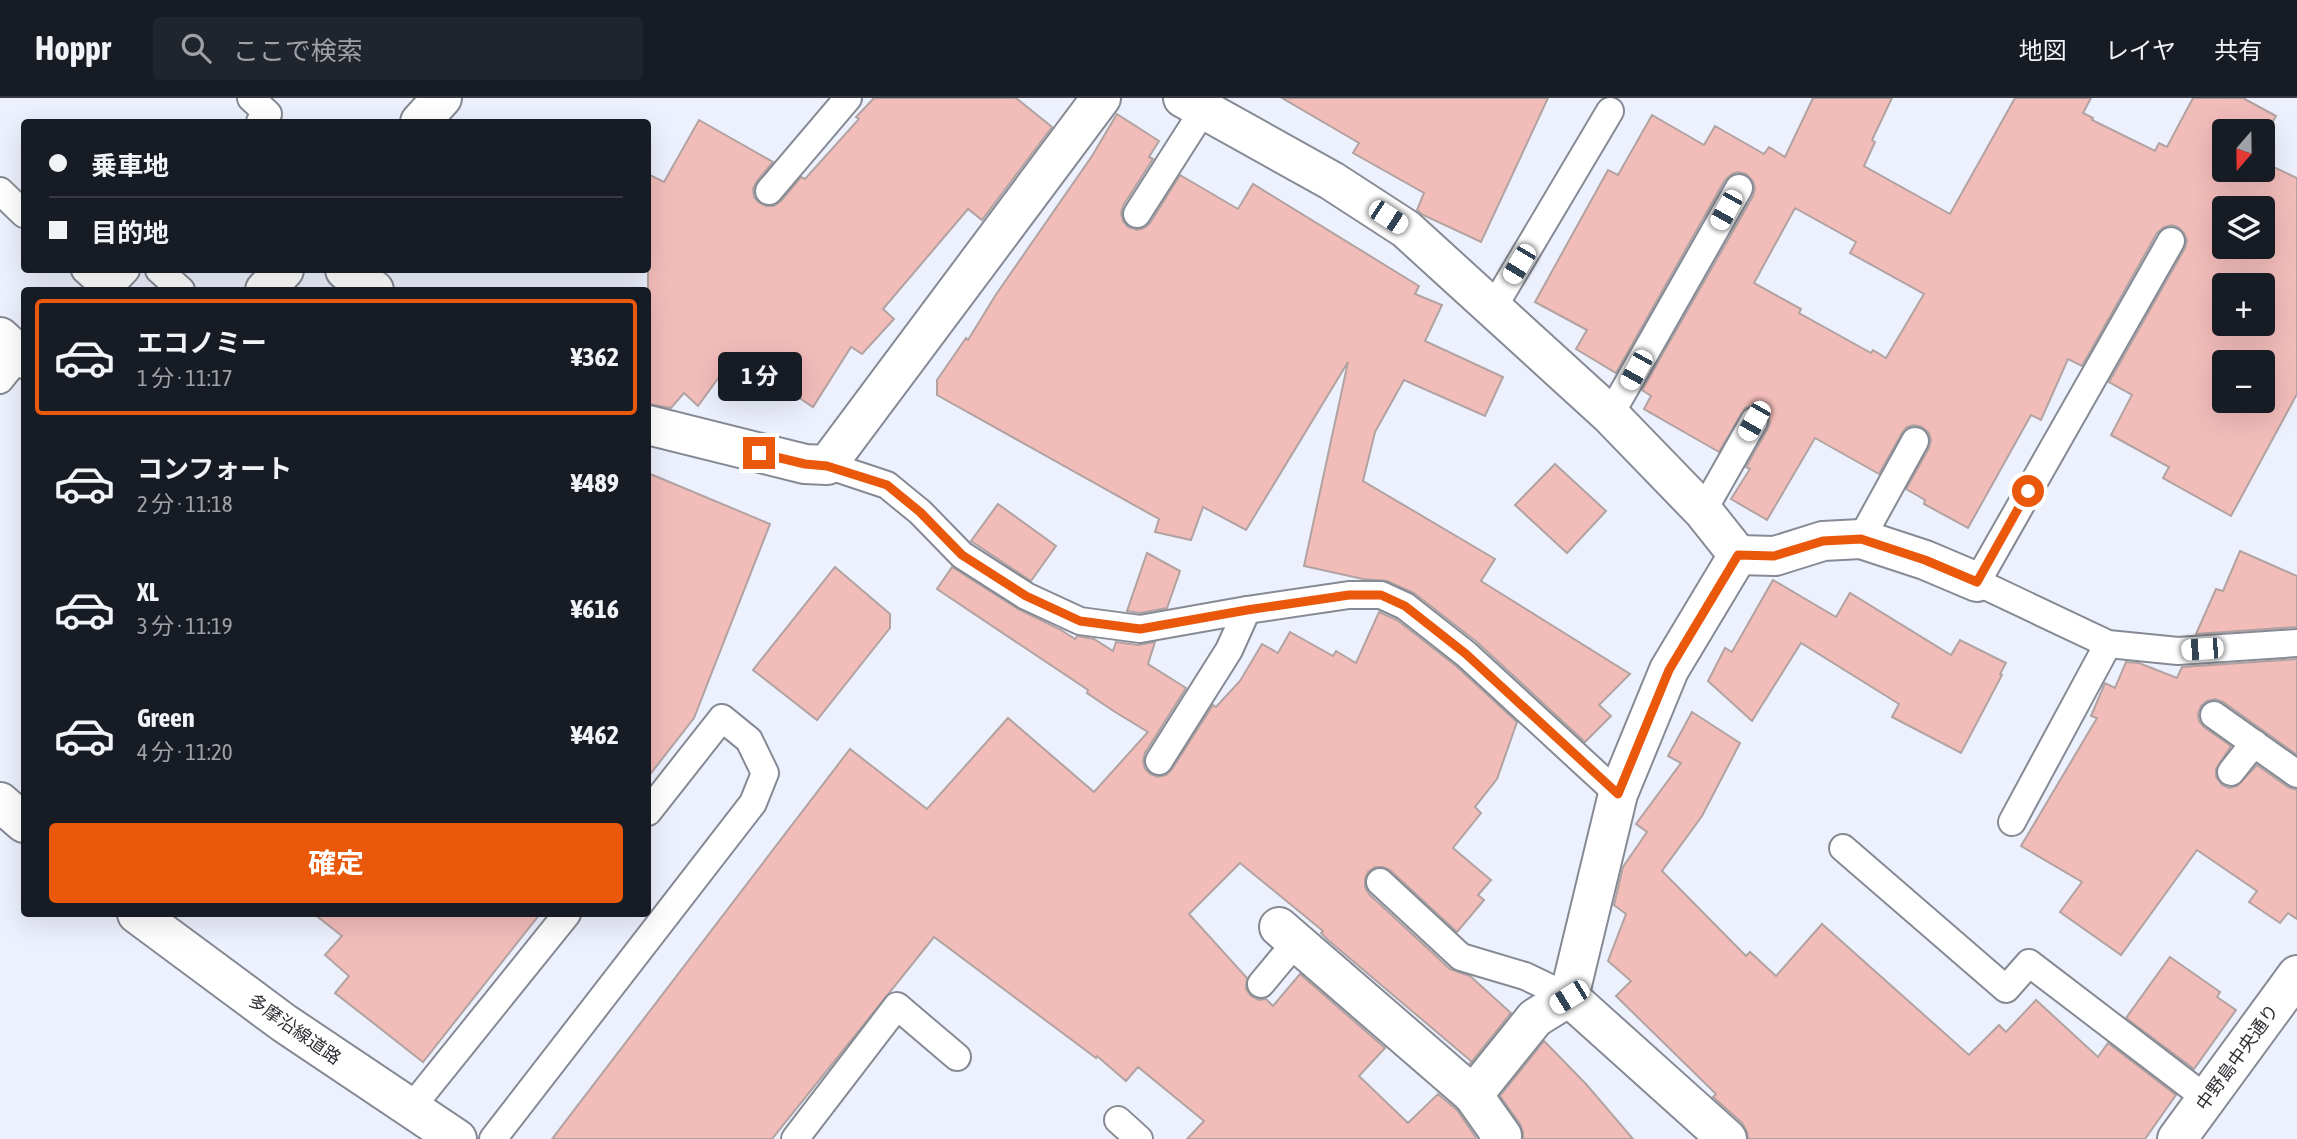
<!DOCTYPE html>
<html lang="ja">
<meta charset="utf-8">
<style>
:root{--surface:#171b24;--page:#20242c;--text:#f1f3f6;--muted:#9ea1a6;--line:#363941;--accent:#ea580c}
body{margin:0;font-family:"Asap Condensed","Noto Sans JP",sans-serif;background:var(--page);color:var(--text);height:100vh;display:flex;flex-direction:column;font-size:26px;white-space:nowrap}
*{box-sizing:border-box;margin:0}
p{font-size:23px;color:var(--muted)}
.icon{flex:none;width:38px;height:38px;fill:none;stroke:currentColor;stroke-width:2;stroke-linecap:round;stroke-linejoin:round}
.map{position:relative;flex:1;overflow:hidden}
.sheet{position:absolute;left:21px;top:189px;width:630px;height:630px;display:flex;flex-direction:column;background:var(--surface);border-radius:7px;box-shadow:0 7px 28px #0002}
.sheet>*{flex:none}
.top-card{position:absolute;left:21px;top:21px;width:630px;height:154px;border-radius:7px;box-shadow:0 7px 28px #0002;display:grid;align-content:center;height:154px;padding:0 28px;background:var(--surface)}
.needle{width:46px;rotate:200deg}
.buttons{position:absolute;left:2212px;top:21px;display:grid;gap:14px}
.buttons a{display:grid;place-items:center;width:63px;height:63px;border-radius:7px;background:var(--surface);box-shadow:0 7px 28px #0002;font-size:35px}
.end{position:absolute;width:32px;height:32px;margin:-16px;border:9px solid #ea580c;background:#fff;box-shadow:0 0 0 4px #fff}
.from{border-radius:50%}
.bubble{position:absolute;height:49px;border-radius:7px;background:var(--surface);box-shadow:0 7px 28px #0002;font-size:23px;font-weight:700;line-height:49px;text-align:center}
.car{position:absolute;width:21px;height:42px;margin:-21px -10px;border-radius:9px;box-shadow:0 0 5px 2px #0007;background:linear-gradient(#fff 24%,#345 0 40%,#fff 0 76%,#345 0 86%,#fff 0)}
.top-card b{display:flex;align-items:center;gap:24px;height:66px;font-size:26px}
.top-card b+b{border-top:2px solid var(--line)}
.top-card i{width:18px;height:18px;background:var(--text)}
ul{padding:12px 0 0;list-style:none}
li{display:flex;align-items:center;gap:21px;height:116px;margin:0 14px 10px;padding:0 14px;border:4px solid transparent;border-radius:7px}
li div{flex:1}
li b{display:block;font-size:26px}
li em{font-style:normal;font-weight:700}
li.current{border-color:var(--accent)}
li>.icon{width:63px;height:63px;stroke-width:1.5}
.cta{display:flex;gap:14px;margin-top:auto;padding:14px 28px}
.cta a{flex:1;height:80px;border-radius:7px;background:var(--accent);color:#fff;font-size:28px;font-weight:700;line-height:80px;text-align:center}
header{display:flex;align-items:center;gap:42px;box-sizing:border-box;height:98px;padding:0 35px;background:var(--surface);border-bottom:2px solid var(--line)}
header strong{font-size:33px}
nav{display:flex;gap:38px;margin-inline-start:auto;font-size:24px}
.search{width:490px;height:63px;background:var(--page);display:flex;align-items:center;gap:18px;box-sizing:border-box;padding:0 24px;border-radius:7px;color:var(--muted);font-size:26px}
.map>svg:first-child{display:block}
.building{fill:#f2bcb9;stroke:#b1a3a2;stroke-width:2;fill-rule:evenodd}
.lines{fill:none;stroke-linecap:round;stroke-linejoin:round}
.service-casing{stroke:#868a94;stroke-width:30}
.minor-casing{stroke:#868a94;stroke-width:42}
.tertiary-casing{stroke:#868a94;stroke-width:42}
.service{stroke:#fff;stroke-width:26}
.minor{stroke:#fff;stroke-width:38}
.tertiary{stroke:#fff;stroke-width:38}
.route{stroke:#ea580c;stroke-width:9}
.labels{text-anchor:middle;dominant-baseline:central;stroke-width:5;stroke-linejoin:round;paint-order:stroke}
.street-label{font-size:18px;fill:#2d2f33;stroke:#fff}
</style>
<header>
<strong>Hoppr</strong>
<div class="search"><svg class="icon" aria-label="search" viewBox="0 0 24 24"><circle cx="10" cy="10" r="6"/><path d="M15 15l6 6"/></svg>ここで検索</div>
<nav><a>地図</a><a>レイヤ</a><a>共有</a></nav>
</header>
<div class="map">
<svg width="2297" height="1041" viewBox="0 0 2297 1041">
<rect width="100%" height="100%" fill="#edf1fd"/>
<g class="building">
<path d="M874 0H1016L1052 29 982 122 968 111 883 211 894 221 862 256 851 249 813 309 735 257 698 308 684 295 671 310 648 306V76L664 84 699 22 773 64 757 83 753 91 754 99 758 104 766 108H774L781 103 801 79 805 81 859 21 856 19Z"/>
<path d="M1282 0H1548L1481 144 1423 117 1417 112 1424 95 1353 55 1359 45Z"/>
<path d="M1813 0H1892L1872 42 1875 44 1864 68 1950 116 2015 0H2091L2083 15 2093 20 2092 22 2155 53 2159 45 2167 49 2193 0H2243L2276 18 2263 42V33H2224V72H2263V64L2297 80V296L2231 418 2163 380 2169 369 2111 337 2132 297 2109 284 2185 150 2187 142 2184 135 2178 129 2172 127 2164 129 2157 135 2082 268 2068 261 2041 322 2031 317 1968 430 1924 406 1925 402 1906 391 1929 350 1931 342 1929 335 1922 329 1914 327 1907 329 1902 335 1879 376 1815 340 1767 422 1731 401 1750 371 1746 369 1768 330 1770 324 1768 316 1762 310 1755 307 1745 310 1719 354 1644 311 1651 298 1642 292 1753 98 1755 91 1753 83 1746 76 1738 74 1732 76 1725 82 1616 275 1576 251 1587 232 1535 204 1608 72 1618 77 1652 17 1704 47 1715 28 1764 56 1769 49 1785 59ZM1795 110 1856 144 1850 155 1924 196 1886 260 1873 252 1871 255 1799 215 1801 211 1754 185ZM2224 110H2263V149H2224ZM2224 187H2263V226H2224ZM2224 264H2263V303H2224Z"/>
<path d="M1117 16 1159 43 1149 59 1153 61 1123 108 1121 115 1123 123 1128 129 1137 132 1144 130 1150 125 1180 77 1238 111 1253 86 1419 188 1415 196 1442 207 1425 243 1503 279 1485 318 1404 282 1375 334 1363 383 1495 461 1481 483 1630 576 1599 607 1611 618 1585 644 1477 544 1414 495 1387 483 1363 481 1304 468 1348 264 1246 432 1203 409 1191 442 1155 434 1159 421 937 297V282L966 240 968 242 995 198 1092 58Z"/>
<path d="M1555 366 1606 413 1567 455 1515 407Z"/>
<path d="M648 375 770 426 694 620 648 679Z"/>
<path d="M998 406 1056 448 1031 483 971 443Z"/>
<path d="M2240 453 2297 478V529L2196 536 2216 491 2223 493Z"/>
<path d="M1147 455 1180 473 1167 510 1140 515 1127 513Z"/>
<path d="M835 469 890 516V530L817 622 753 572Z"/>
<path d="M952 469 1018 511 1061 532 1075 541 1077 538 1094 541 1113 553 1116 544 1138 547 1155 544 1148 566 1186 590 1145 655 1143 663 1145 671 1150 676 1158 679 1166 677 1172 671 1213 607 1216 609 1240 583 1262 546 1278 555 1290 534 1333 558 1336 553 1356 565 1379 514 1397 522 1456 568 1517 624 1497 681 1475 709 1481 715 1453 750 1491 782 1478 797 1484 802 1457 834 1390 772 1383 769H1375L1368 774 1365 781V789L1369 796 1450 871 1470 878 1511 915 1470 966 1471 963 1328 842 1321 835 1323 833 1240 765 1189 816 1247 880 1246 891 1251 898 1259 902 1266 901 1273 908 1300 876 1385 950 1359 978 1408 1025 1438 996 1457 1012 1477 1041H1187L1204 1023 1138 969 1126 983 1097 958 1096 960 934 839 772 1041H552L850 651 927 711 1008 620 1094 694 1148 634 1115 614 1087 595 1088 592 937 491Z"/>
<path d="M1773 482 1836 519 1850 495 1951 557 1960 542 2006 565 2000 576 2002 577 1961 655 1892 619 1899 606 1801 545 1752 623 1708 583 1725 550 1732 554Z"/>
<path d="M2297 561V657L2223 604 2215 601 2207 603 2201 608 2198 616 2199 623 2204 629 2231 648 2216 671V679L2222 687 2229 690 2237 688 2257 667 2288 689 2297 692V821L2288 815 2280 825 2249 804 2257 793 2197 752 2121 857 2060 814 2082 784 2021 748 2097 620 2091 618 2105 585 2115 590 2126 564 2139 565 2177 580 2182 569Z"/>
<path d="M1692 614 1740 645 1702 718 1662 773 1746 858 1750 854 1776 878 1822 826 1969 957 1999 927 2006 934 2036 902 2098 959 2108 945 2176 997 2145 1041H1748L1747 1034 1742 1025 1713 999 1716 996 1616 898 1631 883 1608 863 1626 816 1614 807 1623 769 1647 734 1636 726 1681 665 1668 658Z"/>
<path d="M314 816H540L423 964 335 895 349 878 325 857 342 838Z"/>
<path d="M2170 859 2220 894 2217 899 2236 912 2194 971 2126 920Z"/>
<path d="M1544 943 1586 986 1633 1041H1523V1034L1520 1026 1500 998Z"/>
</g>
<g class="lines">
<g class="service-casing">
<g id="service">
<path d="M251 0 268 16 260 24"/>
<path d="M0 93 24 116"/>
<path d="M769 93 848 0"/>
<path d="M1137 116 1204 11"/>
<path d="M2171 143 1977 484 2108 546 2178 553 2297 545"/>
<path d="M85 172 107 192 126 172"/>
<path d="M159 172 181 192"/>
<path d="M1493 210 1610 13"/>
<path d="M0 282 20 257"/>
<path d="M1610 317 1739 90"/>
<path d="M827 367 887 387 920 414 962 457 1026 498 1080 523 1140 531 1247 512 1349 497H1381L1405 508 1466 556 1618 696"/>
<path d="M1703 413 1754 323"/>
<path d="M1861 441 1915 343"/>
<path d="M2214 617 2297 676"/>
<path d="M1159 663 1229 552 1247 512"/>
<path d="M2231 674 2254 645"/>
<path d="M2012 724 2108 546"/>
<path d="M1843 750 2006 891 2029 865 2207 1001"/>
<path d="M1380 784 1461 859 1525 878 1569 899"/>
<path d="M1261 886 1296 844"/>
<path d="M411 1010 567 816"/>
<path d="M1118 1022 1139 1041"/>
<path d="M493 1041 753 705 765 675 749 642 722 620 648 714"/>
<path d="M795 1041 897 908 957 959"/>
</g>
</g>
<g class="minor-casing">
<g id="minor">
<path d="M1183 0 1332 83 1406 131 1610 317 1703 413 1738 457 1669 572 1618 696 1569 899 1727 1041"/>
<path d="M420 24 442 0"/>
<path d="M345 172 374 192"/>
<path d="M265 192 284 172"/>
<path d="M0 239 24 261"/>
<path d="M648 327 805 366 827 367 1101 0"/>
<path d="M1738 457 1775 458 1823 443 1861 441 1925 462 1977 484"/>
<path d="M1279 829 1473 997 1535 920 1569 899"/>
<path d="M1473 997 1502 1038 1499 1041"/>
<path d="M2177 1041 2297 877"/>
</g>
</g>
<g class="tertiary-casing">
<g id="tertiary">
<path d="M0 704 24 725"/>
<path d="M137 816 284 925 457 1041"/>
</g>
</g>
<use href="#service" class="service"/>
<use href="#minor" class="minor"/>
<use href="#tertiary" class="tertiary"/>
</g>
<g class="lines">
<path class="route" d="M759 355 805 366 827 368 887 387 920 414 962 457 1026 498 1080 523 1140 531 1247 512 1349 497H1381L1405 508 1466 556 1618 696 1669 572 1738 457 1774 458 1823 443 1861 441 1925 462 1977 484 2028 393"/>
</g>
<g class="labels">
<g class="street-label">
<text transform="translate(295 931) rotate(35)">多摩沿線道路</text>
<text transform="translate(2237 959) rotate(-54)">中野島中央通り</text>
</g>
</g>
</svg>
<div class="buttons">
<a><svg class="needle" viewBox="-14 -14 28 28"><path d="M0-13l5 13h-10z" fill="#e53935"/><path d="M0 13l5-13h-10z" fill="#9ea1a6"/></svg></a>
<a><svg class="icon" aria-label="layers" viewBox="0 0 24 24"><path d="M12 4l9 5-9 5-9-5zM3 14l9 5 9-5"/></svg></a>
<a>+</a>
<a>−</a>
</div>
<i class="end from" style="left:2028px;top:393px"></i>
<i class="end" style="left:759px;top:355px"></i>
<div class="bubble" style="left:718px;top:254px;width:84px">1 分</div>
<i class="car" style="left:1726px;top:112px;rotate:209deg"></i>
<i class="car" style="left:1388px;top:119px;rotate:123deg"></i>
<i class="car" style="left:1519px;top:166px;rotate:211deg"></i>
<i class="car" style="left:1636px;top:272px;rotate:209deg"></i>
<i class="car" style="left:1754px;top:323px;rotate:210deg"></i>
<i class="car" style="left:2202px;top:551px;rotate:266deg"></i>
<i class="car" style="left:1569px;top:899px;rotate:238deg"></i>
<div class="top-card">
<b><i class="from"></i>乗車地</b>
<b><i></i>目的地</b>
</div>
<section class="sheet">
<ul>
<li class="current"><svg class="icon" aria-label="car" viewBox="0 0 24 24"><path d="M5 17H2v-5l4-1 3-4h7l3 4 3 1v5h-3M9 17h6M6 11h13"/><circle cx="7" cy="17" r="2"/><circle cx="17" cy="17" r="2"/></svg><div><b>エコノミー</b><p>1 分 · 11:17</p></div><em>¥362</em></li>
<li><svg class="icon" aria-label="car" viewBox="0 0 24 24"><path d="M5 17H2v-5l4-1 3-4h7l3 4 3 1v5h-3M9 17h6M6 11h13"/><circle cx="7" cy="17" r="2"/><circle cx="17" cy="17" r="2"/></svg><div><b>コンフォート</b><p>2 分 · 11:18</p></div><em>¥489</em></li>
<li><svg class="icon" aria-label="car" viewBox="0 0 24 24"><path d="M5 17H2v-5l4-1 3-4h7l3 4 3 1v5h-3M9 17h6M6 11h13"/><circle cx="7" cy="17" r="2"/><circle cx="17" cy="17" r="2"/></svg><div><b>XL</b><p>3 分 · 11:19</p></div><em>¥616</em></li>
<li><svg class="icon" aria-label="car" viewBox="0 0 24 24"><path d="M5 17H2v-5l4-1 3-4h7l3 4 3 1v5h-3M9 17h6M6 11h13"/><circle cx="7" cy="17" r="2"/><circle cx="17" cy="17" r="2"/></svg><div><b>Green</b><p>4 分 · 11:20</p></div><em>¥462</em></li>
</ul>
<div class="cta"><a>確定</a></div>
</section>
</div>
